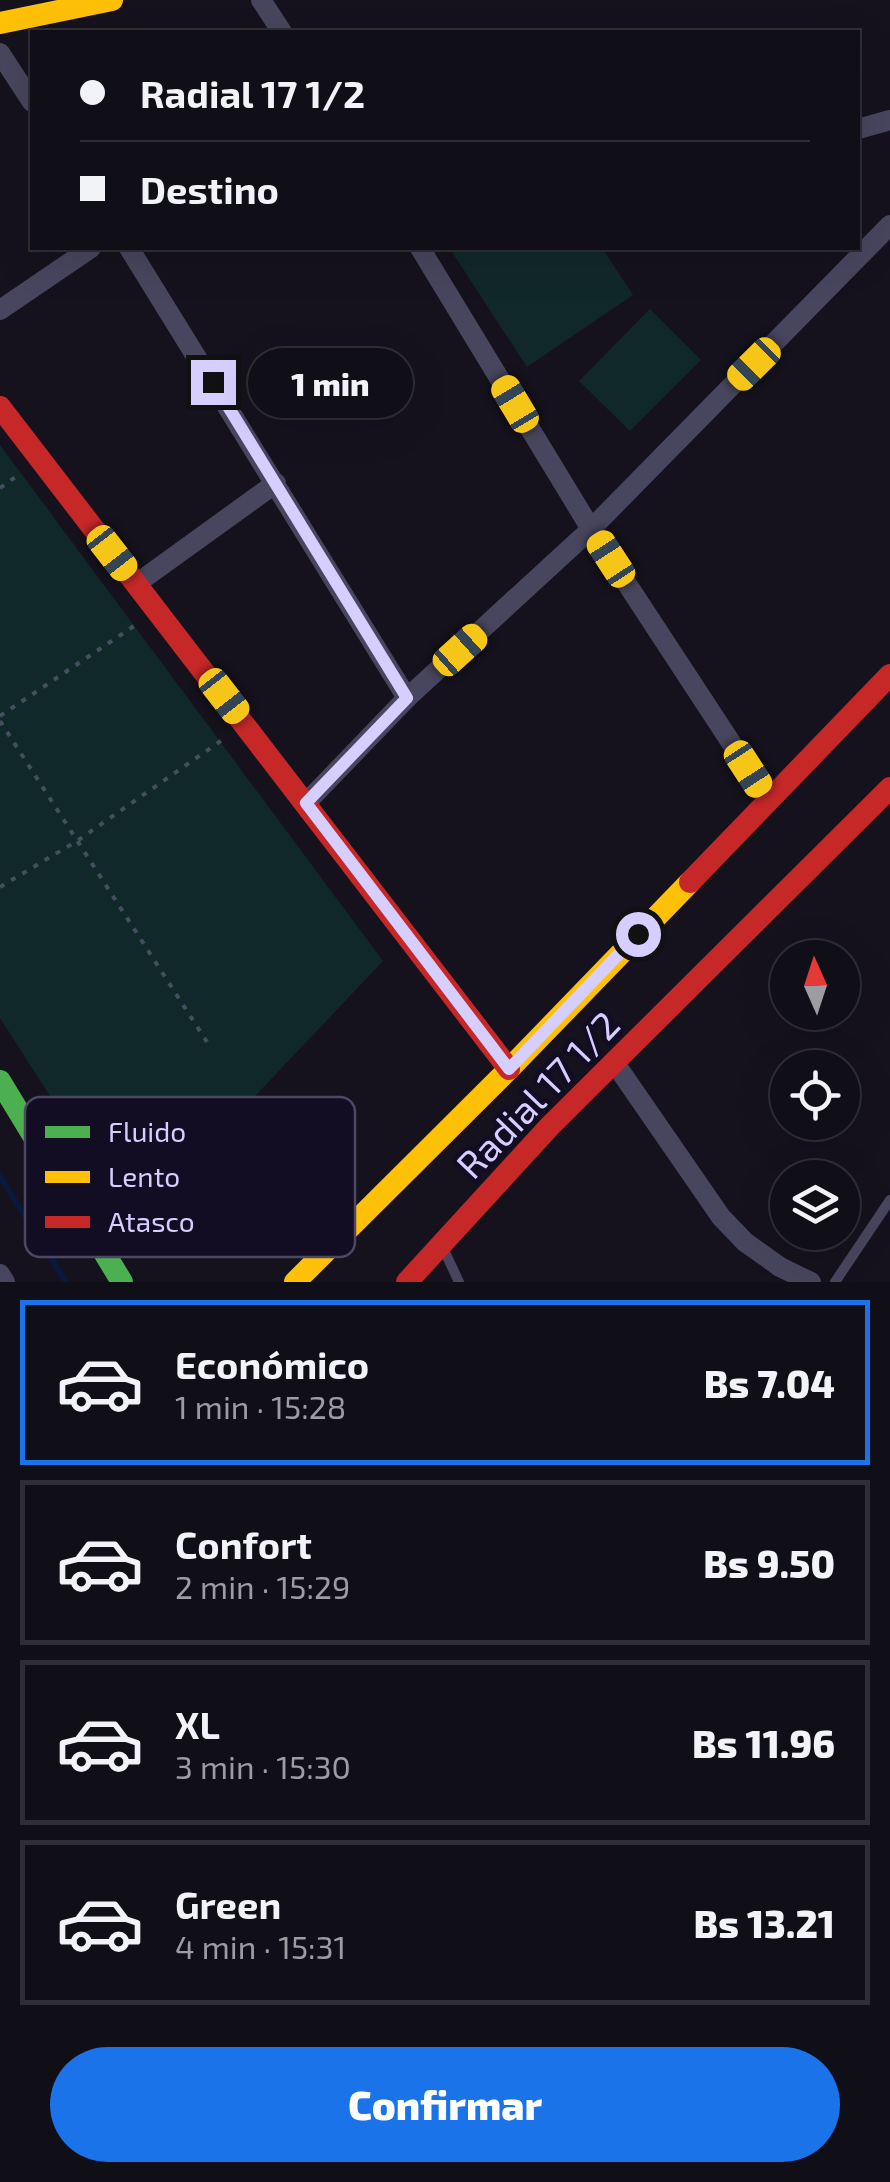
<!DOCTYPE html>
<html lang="es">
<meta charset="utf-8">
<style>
:root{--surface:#100e16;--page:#19171f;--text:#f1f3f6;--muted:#9c9ca1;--line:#302e35;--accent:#1a73e8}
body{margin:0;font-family:"Exo 2",sans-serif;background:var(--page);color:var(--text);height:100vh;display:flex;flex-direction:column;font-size:38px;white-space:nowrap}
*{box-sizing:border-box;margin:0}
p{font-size:32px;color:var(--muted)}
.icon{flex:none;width:55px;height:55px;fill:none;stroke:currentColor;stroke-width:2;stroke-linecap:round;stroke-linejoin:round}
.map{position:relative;height:1282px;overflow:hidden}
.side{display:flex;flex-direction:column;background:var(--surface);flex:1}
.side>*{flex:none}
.hud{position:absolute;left:30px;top:30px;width:830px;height:220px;border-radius:0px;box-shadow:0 10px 40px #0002,0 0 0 2px var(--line);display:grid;align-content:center;height:220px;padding:0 50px;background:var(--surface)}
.needle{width:65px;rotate:357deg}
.controls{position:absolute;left:770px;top:940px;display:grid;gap:20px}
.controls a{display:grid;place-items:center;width:90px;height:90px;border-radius:50%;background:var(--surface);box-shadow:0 10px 40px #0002,0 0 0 2px var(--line);font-size:50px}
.end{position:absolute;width:45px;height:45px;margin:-22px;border:12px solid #d6ceff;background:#111;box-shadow:0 0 0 5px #111}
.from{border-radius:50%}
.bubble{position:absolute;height:70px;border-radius:35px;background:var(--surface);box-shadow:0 10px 40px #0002,0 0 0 2px var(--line);font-size:32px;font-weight:800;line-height:70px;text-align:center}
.car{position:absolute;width:30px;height:60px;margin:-30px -15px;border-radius:12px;box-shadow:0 0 8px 2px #0007;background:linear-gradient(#f5c518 24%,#345 0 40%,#f5c518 0 76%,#345 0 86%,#f5c518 0)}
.hud b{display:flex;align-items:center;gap:35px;height:95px;font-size:38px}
.hud b+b{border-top:2px solid var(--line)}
.hud i{width:25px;height:25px;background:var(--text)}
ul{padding:18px 0 0;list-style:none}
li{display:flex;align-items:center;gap:30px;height:165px;margin:0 20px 15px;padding:0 30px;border:5px solid var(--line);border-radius:0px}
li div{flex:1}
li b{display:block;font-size:38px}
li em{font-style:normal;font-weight:800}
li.selected{border-color:var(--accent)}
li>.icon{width:90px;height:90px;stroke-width:1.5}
.primary-button{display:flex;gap:20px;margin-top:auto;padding:20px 50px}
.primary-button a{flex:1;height:115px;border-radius:60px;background:var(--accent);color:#fff;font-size:40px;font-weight:800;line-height:115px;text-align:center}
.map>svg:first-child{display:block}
.green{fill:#11282a}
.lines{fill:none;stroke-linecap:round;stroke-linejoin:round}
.stream{stroke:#09193d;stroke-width:6}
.path{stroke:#434f5e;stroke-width:4;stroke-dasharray:5 8;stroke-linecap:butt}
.lane{stroke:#48465e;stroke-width:10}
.street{stroke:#48465e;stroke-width:20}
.fast{stroke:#4caf50;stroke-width:22}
.slow{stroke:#ffc107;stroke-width:22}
.jam{stroke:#c62828;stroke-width:22}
.route{stroke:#d6ceff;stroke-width:12}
.labels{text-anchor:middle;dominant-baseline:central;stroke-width:9;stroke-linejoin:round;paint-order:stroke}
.street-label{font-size:38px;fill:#d6ceff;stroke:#120d22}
.key{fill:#120d22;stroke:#4d4764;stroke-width:2.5}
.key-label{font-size:28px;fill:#d6ceff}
</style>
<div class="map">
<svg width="890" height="1282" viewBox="0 0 890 1282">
<rect width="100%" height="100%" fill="#15121d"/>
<g class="green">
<path d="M470 248H602L633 295 527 367 452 252Z"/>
<path d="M650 309 701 360 630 431 579 381Z"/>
<path d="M0 445 383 961 133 1225 0 1018Z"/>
</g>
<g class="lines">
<path class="stream" d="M0 1176 66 1282"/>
<g class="path">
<path d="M0 488 21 473"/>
<path d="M0 716 137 624"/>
<path d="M0 721 207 1042"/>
<path d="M0 887 77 841 225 738"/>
</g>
<g class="lane">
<path d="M444 1250 459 1282"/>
<path d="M835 1282 890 1200"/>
</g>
<g class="street">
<path d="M261 0 282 32"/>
<path d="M0 53 32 102"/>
<path d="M858 129 890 120"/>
<path d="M129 248 407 698"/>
<path d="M420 248 591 529 768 799"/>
<path d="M0 310 91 248"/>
<path d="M136 584 276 483"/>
<path d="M306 803 407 698 591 529 890 225"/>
<path d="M614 1062 721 1217 745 1242 780 1267 811 1282"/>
<path d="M0 1274 5 1282"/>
</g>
<path class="fast" d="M0 1081 122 1282"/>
<g class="slow">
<path d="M0 23 112 0"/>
<path d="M295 1282 509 1069 690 882"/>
</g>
<g class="jam">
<path d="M0 407 509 1069"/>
<path d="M690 882 890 675"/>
<path d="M407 1282 550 1126 890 788"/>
</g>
</g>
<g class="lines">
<path class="route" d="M213 382 407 698 306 803 509 1069 638 934"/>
</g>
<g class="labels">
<g class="street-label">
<text transform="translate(537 1094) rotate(-46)">Radial 17 1/2</text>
</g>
</g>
<rect x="25" y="1097" width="330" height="160" rx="15" class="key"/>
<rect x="45" y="1126" width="45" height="12" fill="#4caf50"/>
<rect x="45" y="1171" width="45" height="12" fill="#ffc107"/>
<rect x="45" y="1216" width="45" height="12" fill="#c62828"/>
<g class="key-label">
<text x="108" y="1142">Fluido</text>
<text x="108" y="1187">Lento</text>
<text x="108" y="1232">Atasco</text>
</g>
</svg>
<div class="controls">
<a><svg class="needle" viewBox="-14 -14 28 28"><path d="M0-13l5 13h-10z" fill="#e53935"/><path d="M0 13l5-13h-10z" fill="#9c9ca1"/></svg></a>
<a><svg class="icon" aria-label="locate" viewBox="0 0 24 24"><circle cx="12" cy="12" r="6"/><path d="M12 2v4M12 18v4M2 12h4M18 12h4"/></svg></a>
<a><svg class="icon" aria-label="layers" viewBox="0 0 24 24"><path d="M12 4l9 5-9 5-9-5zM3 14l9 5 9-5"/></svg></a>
</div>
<i class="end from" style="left:638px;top:934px"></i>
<i class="end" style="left:213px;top:382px"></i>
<div class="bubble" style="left:248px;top:348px;width:165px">1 min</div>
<i class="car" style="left:754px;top:364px;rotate:225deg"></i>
<i class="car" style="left:515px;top:404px;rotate:329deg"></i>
<i class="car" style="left:112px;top:553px;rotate:142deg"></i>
<i class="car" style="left:611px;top:559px;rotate:327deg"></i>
<i class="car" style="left:460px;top:650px;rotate:48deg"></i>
<i class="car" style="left:224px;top:696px;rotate:142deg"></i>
<i class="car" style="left:748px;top:769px;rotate:147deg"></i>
<div class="hud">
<b><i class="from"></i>Radial 17 1/2</b>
<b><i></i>Destino</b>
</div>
</div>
<section class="side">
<ul>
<li class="selected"><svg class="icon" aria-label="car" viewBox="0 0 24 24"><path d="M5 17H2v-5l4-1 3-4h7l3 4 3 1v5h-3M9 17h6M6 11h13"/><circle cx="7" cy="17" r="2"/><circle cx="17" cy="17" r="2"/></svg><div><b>Económico</b><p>1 min · 15:28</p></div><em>Bs 7.04</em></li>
<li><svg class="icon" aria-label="car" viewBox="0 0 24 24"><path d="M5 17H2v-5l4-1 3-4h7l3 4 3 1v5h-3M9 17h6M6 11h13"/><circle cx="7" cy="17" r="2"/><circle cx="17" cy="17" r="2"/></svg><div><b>Confort</b><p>2 min · 15:29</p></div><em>Bs 9.50</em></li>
<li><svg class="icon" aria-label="car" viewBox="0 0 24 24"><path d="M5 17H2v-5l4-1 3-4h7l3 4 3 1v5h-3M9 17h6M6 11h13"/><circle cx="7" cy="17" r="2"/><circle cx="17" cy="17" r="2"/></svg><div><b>XL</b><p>3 min · 15:30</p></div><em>Bs 11.96</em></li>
<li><svg class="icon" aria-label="car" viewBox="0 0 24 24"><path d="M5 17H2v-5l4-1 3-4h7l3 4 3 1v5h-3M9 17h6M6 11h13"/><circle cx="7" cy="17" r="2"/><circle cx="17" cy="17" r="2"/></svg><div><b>Green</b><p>4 min · 15:31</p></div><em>Bs 13.21</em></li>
</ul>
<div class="primary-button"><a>Confirmar</a></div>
</section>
